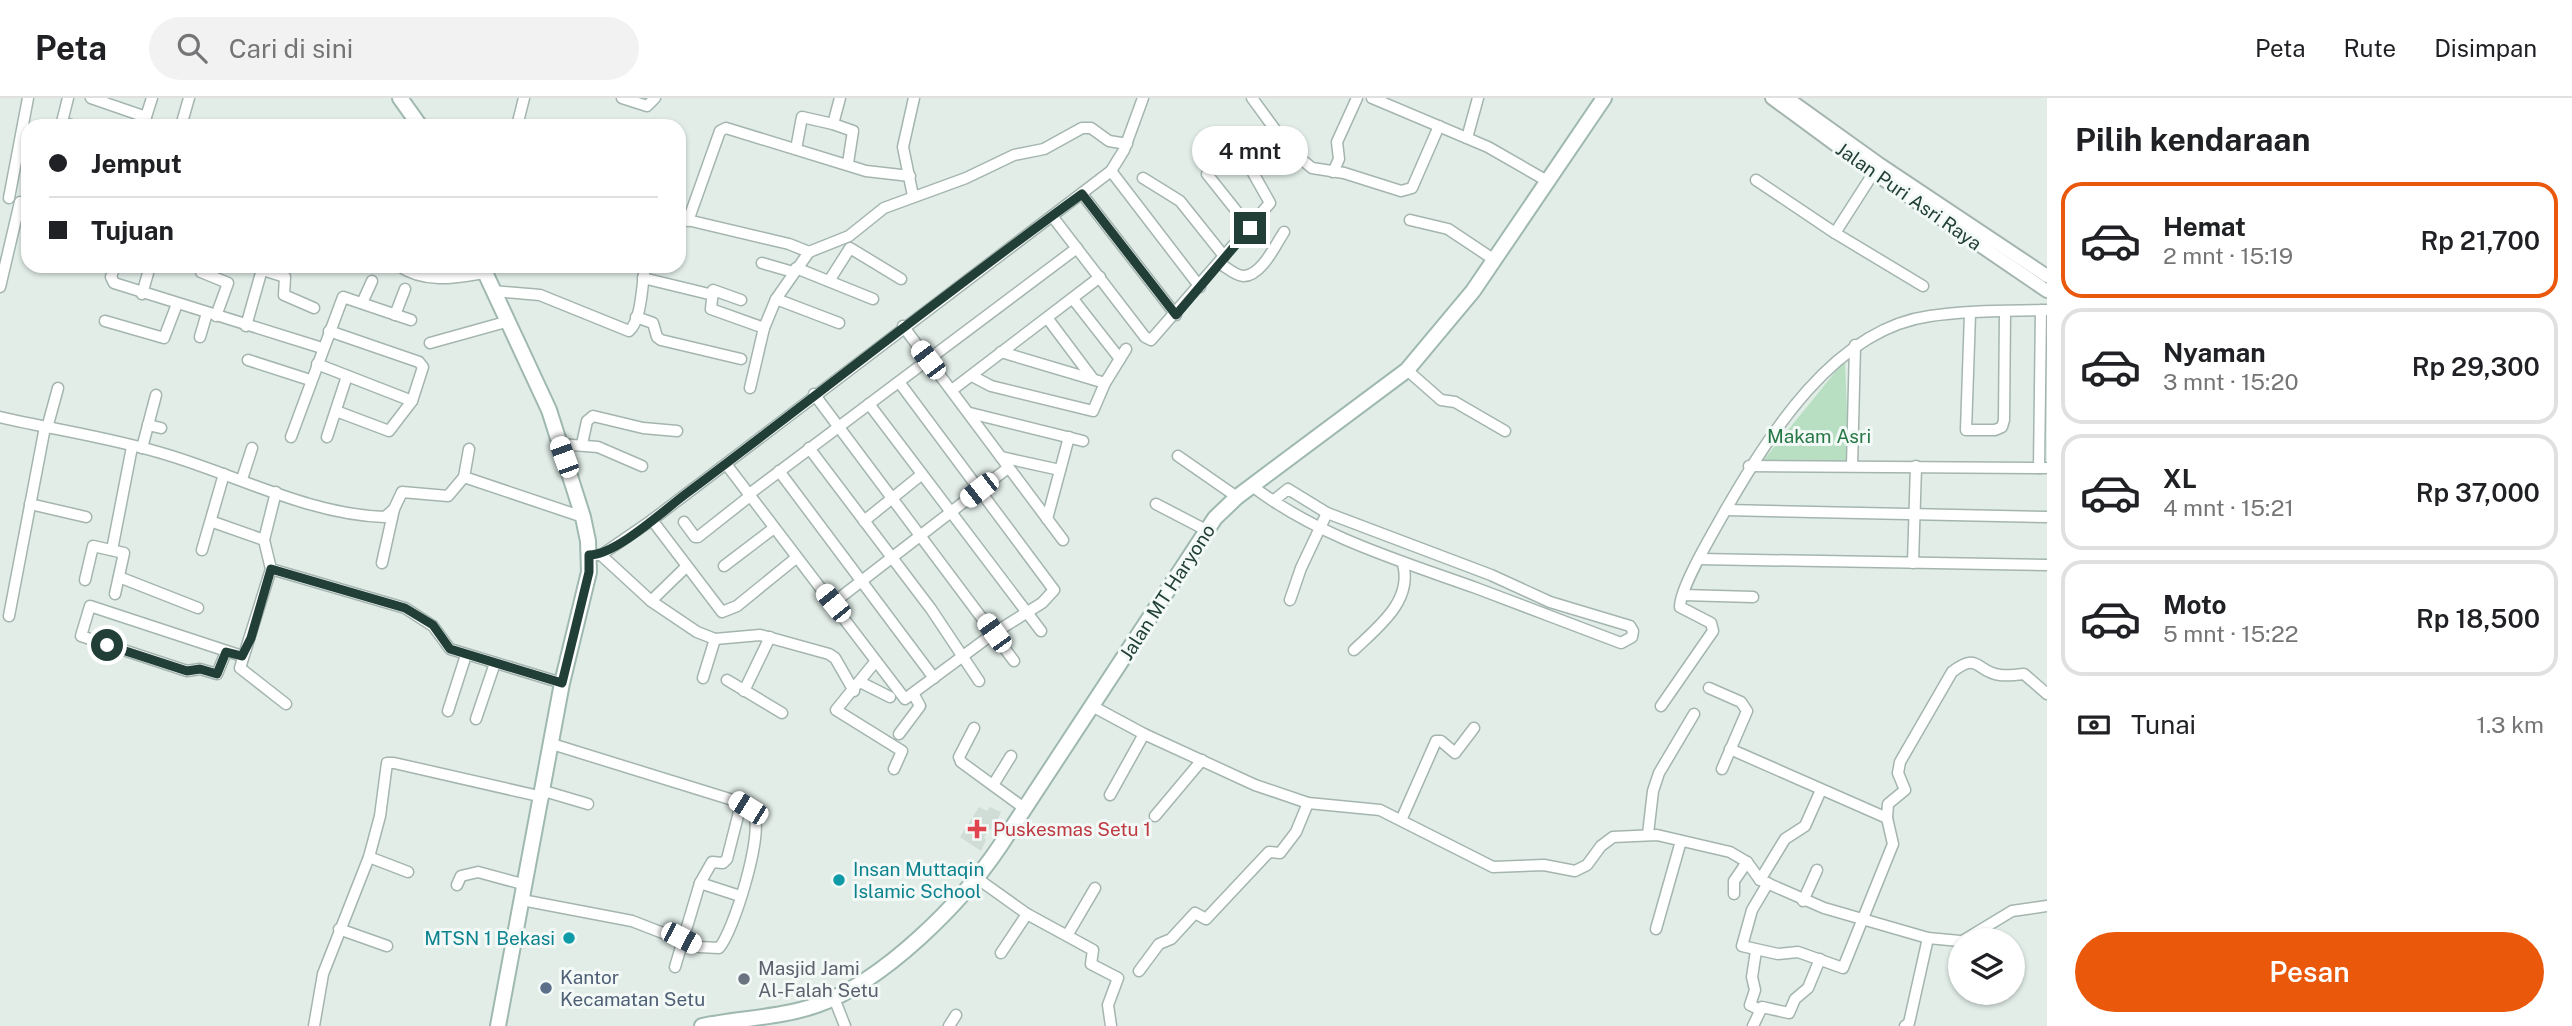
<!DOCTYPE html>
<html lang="id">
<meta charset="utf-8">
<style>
:root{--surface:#fff;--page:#f2f2f2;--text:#202124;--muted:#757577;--line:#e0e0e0;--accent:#ea580c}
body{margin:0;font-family:"Public Sans",sans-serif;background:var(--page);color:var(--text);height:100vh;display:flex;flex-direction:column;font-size:26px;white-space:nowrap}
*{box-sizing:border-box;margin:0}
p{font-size:23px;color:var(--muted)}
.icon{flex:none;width:38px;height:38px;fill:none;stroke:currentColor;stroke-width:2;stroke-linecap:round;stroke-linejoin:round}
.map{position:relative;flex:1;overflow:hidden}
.details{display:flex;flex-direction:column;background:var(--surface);width:525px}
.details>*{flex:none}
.banner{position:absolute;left:21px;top:21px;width:665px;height:154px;border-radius:21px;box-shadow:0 2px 5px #0004;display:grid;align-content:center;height:154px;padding:0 28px;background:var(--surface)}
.tools{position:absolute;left:1948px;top:830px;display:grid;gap:14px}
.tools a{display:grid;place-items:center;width:77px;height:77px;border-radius:50%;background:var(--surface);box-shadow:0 2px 5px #0004;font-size:35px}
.end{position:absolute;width:32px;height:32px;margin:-16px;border:9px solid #213f37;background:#fff;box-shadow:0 0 0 4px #fff}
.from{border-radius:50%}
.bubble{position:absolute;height:49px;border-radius:24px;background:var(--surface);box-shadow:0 2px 5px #0004;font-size:23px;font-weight:600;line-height:49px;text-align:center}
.car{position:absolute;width:21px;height:42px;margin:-21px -10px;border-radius:9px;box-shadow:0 0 5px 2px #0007;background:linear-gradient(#fff 24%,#345 0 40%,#fff 0 76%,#345 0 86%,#fff 0)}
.banner b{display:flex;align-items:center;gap:24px;height:66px;font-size:26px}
.banner b+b{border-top:2px solid var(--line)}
.banner i{width:18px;height:18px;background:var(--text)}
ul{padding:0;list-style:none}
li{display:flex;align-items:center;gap:21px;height:116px;margin:0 14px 10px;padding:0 14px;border:4px solid var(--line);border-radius:21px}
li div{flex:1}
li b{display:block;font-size:26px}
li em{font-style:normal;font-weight:600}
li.active{border-color:var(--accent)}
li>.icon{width:63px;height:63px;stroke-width:1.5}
h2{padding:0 28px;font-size:32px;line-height:84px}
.pay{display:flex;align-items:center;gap:18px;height:77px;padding:0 28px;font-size:26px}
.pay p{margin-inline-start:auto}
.action{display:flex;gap:14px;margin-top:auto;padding:14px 28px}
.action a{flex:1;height:80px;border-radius:42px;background:var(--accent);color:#fff;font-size:28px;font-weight:600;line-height:80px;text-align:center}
header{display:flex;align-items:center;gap:42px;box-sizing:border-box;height:98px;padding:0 35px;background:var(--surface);border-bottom:2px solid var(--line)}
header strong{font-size:33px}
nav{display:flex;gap:38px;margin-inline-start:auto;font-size:24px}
.search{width:490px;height:63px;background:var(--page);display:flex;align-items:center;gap:18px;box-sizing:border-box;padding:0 24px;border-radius:38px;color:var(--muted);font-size:26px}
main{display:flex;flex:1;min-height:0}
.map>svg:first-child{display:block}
.built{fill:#d0ddd7}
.green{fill:#b9dfc3}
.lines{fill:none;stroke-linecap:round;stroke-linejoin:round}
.minor-casing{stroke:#a4b5af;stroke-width:13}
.tertiary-casing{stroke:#a4b5af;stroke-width:16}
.secondary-casing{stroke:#9fb9b0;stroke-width:18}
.minor{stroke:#fff;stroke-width:10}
.tertiary{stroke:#fff;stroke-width:12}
.secondary{stroke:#fff;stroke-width:14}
.route{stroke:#213f37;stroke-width:9}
.health-dot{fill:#e0444e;stroke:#f2f9f6;stroke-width:2.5}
.culture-dot{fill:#0f9aa8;stroke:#f2f9f6;stroke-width:2.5}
.worship-dot{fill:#6b7280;stroke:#f2f9f6;stroke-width:2.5}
.service-dot{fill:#5c6f8a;stroke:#f2f9f6;stroke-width:2.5}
.labels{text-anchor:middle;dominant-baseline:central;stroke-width:6;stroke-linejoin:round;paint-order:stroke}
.street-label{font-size:19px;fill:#213f37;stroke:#f2f9f6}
.park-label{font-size:19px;fill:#287847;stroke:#f2f9f6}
.health-label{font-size:19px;fill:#be3a42;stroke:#f2f9f6;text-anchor:start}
.culture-label{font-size:19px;fill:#0d838f;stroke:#f2f9f6;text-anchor:start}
.worship-label{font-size:19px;fill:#5b616d;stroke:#f2f9f6;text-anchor:start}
.service-label{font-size:19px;fill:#4e5e75;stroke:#f2f9f6;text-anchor:start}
</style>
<header>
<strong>Peta</strong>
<div class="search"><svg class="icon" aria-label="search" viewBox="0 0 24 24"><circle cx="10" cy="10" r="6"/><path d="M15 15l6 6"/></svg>Cari di sini</div>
<nav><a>Peta</a><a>Rute</a><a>Disimpan</a></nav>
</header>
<main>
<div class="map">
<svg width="2047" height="928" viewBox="0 0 2047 928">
<rect width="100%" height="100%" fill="#e2ede8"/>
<path class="built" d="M979 709 987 713 990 709 1001 714 993 732 990 731 984 739 986 742 981 753 960 739Z"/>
<path class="green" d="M1845 262 1849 366 1761 365Z"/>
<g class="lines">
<g class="minor-casing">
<g id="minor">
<path d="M91 0 146 19"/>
<path d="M622 0 647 8 655 0"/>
<path d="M1252 0 1290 52 1312 70 1344 75 1401 93 1412 90 1439 28"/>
<path d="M1372 0 1488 49 1549 84"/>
<path d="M62 24 74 28"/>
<path d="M833 26 853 33 848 65"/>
<path d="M61 28 68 0"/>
<path d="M143 28 152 0"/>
<path d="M181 28 189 0"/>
<path d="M517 28 524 0"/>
<path d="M1467 40 1478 0"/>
<path d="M796 51 802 19 833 26 840 0"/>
<path d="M1111 73 1200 189"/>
<path d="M1333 74 1339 61 1337 44 1357 0"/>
<path d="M1207 76 1250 130"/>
<path d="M1143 80 1180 103 1224 158"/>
<path d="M1756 82 1835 135 1923 188"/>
<path d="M1082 96 1176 217"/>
<path d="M913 98 903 49 914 0"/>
<path d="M9 100 28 0"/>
<path d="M1052 118 1145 239 1151 242 1270 105 1252 73 1235 54"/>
<path d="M679 120 789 146 809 154"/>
<path d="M1410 122 1448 131 1493 161"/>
<path d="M688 123 720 33 726 30 866 73 910 78"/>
<path d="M1835 135 1876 71"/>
<path d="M762 165 793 174"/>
<path d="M1219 165C1226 169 1236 178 1243 178 1261 179 1276 146 1284 134"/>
<path d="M115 168 111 179 114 185 322 250"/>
<path d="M399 168C425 186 455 180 484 175"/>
<path d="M796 170 873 201"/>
<path d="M263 172 285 179 284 197 314 210"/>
<path d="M201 174 228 185 216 218"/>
<path d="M643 180 713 197"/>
<path d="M829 183 850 150 901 181"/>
<path d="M0 189 20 104"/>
<path d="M492 193 540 197 629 233C642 222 642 185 645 168"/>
<path d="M142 196 150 168"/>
<path d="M776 201 839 225"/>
<path d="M1073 201 1120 261"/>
<path d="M741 202 713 192 711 211 764 230 750 290"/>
<path d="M362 205 372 183"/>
<path d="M1970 216 1966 332H1995L2002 329 2004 322 2005 214"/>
<path d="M395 217 405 191"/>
<path d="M636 219 653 225 657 239 661 242 741 261"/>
<path d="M1048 221 1093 281"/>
<path d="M105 223 164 240 177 206"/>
<path d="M246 228 263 168"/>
<path d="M903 228 1063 442"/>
<path d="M764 230 776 201 809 154 849 138 884 110 966 80 1014 57 1044 51 1082 30H1091L1109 43 1127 46"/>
<path d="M329 233 419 264 423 269 412 303 389 333 336 313"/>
<path d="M200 239 207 215"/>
<path d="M430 245 509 223"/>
<path d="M1001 254 1105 285"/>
<path d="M248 262 310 282"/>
<path d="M317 266 412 303"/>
<path d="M1407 272 1441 302 1455 304 1505 333"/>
<path d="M972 278 991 288 1093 313 1105 285 1126 251"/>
<path d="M952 292 1100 179"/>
<path d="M814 296 1014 563"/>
<path d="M869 306 1041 533"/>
<path d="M970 315 1083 343"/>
<path d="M0 319C56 332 114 340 168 357 238 378 311 417 385 419L394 411 402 394 448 398 464 379 583 419"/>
<path d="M148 327 161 330"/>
<path d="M47 330 58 290"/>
<path d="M291 339 343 199 411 222"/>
<path d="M327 339 347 278"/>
<path d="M559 346 598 349 642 368"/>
<path d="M582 346 587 323 593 318 643 330 677 333"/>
<path d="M142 350 156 297"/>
<path d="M809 350 931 511 979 583"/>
<path d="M1178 358 1237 399"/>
<path d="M1001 359 1060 372"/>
<path d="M726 366 905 601 994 535 1042 505 1054 492 899 284"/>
<path d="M1749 368 2047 370"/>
<path d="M1852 368 1855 247"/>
<path d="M2039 370 2041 212"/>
<path d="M779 373 934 580"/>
<path d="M464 379 469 351"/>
<path d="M242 381 252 350"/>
<path d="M1252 388C1319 439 1398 462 1476 490 1524 508 1573 527 1621 545L1632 539 1633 533 1630 528 1550 504 1491 477 1327 415 1288 391 1273 403"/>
<path d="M276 394 264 442 271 471 405 510 433 528 450 551 562 585"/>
<path d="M748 397 1077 150"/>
<path d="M30 406 86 419"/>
<path d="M1156 406 1206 432"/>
<path d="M1726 412 2047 419"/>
<path d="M1047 421 1069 339"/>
<path d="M652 422 722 514 737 508 796 460"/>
<path d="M864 423 921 377"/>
<path d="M213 424 264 442"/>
<path d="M684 424 695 439H698L750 398"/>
<path d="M112 452 132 349"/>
<path d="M202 452 224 376"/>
<path d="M589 457H601L652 422 1111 73 1124 52 1143 0"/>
<path d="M601 457 651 503 697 534 715 541 760 537 829 556 835 560 854 593"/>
<path d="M1699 461 2047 467"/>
<path d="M382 465 394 411"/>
<path d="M1913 465 1916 368"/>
<path d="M724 468 774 430"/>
<path d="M271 471 240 570 286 606"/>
<path d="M119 479 198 510"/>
<path d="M85 482 93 448 124 455 115 496"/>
<path d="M1683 497 1753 499"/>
<path d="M1290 502 1301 470 1327 415"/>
<path d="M651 503 686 469"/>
<path d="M833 505 1008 370"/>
<path d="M9 518 45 329"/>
<path d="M1354 552C1378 529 1413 503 1403 466"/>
<path d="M226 554 217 576 200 571 187 573 81 538 90 508 242 558"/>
<path d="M875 564 836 612 902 653 894 671"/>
<path d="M703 580 715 541"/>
<path d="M727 582 782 615"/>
<path d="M860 584 890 599"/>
<path d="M1709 590 1741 604 1747 613 1722 671"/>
<path d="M744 593 770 539"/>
<path d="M1092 608 1144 636 1255 687 1308 705 1380 712 1493 769 1544 767 1575 773 1587 767 1601 748 1613 739 1657 737 1730 754 1747 764 1760 782 1824 810 1928 840 1960 843"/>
<path d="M1661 608 1713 533 1711 525 1680 509C1680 489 1714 433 1725 413 1769 337 1834 231 1930 218 1968 212 2009 213 2047 212"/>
<path d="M448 613 466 557"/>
<path d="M476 621 495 565"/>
<path d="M974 630 959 659 961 664 1024 710"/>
<path d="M899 636 920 608 914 597"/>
<path d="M1730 651 1887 720"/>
<path d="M993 687 1011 658"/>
<path d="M544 693 588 706"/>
<path d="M1110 697 1144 636"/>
<path d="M1155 718 1202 662"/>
<path d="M1402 720 1436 643H1441L1455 655 1474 630"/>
<path d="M1648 736 1653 693 1659 675 1694 616"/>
<path d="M369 759 408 774"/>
<path d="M978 781 1027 816 1093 852 1091 866 1118 880 1108 907 1111 928"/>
<path d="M1760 782 1785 741 1805 728 1821 692"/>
<path d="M700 785 740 798"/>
<path d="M1768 785 1752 812 1742 848 1778 856 1798 854 1843 870 1893 746 1887 720 1888 706 1905 692 1898 675 1900 664 1952 574C1979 553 1976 574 2000 577 2007 578 2016 577 2024 576L2047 596"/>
<path d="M457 787 461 778 478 774 526 787"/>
<path d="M1734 796V783L1747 764"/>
<path d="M522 802 632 823 699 849 719 850C734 833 763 737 754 717L736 703 552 646"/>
<path d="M1803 803 1817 772"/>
<path d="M339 831 387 848"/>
<path d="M1656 831 1681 743"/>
<path d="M1068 836 1095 790"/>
<path d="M1964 842 2012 813 2047 808"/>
<path d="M1756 853 1752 879 1755 892 1750 907 1760 912"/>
<path d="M1001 855 1027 816"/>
<path d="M675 869 700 785 712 764 723 765 727 761 739 714 736 703"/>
<path d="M1139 873 1159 846 1171 841 1195 815 1206 821 1269 754 1280 755 1296 734 1308 705"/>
<path d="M834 900 845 928"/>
<path d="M314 928 323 876 369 759 380 718 387 665H394L543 699"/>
<path d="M949 928 956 917"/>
<path d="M1753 928 1762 909 1789 915 1795 901 1808 890 1820 861"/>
<path d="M1905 928 1909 925 1928 840"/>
</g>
</g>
<g class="tertiary-casing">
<g id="tertiary">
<path d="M1772 0 1874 75 2047 193"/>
<path d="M1787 0 1879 66 2047 178"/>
</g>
</g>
<g class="secondary-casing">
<g id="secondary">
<path d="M400 0 420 28"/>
<path d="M482 168 549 312 583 419 588 443 589 474 562 585 498 928"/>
<path d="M702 928C740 920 780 920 817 907 884 883 961 806 1000 748L1215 420 1237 399 1407 272 1473 193 1604 0"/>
</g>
</g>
<use href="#minor" class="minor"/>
<use href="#tertiary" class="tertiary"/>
<use href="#secondary" class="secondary"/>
</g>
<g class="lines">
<path class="route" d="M107 547 187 573 200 571 217 576 226 554 242 558 251 540 271 471 405 510 433 527 450 551 562 585 589 474V457C616 457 664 412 687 395 819 296 948 193 1082 96L1176 217 1250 130"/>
</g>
<path class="health-dot" d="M973.5 720.5h7v7h7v7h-7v7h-7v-7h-7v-7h7z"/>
<g class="culture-dot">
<circle cx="839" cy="782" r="7"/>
<circle cx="569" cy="840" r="7"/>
</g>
<circle class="worship-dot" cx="744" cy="881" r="7"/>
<circle class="service-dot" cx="546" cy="890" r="7"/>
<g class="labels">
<g class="street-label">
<text transform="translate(1909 98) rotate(35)">Jalan Puri Asri Raya</text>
<text transform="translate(1167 494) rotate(-57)">Jalan MT Haryono</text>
</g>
<g class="park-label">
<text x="1819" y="338">Makam Asri</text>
</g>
<g class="health-label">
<text x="993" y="731">Puskesmas Setu 1</text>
</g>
<g class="culture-label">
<text x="853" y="771">Insan Muttaqin<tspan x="853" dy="22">Islamic School</tspan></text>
<text x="555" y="840" text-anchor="end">MTSN 1 Bekasi</text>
</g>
<g class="worship-label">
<text x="758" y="870">Masjid Jami<tspan x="758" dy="22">Al-Falah Setu</tspan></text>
</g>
<g class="service-label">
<text x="560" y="879">Kantor<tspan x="560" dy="22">Kecamatan Setu</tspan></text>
</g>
</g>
</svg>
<div class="tools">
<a><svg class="icon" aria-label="layers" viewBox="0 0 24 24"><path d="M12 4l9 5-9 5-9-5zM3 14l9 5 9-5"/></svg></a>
</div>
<i class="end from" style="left:107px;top:547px"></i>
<i class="end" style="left:1250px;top:130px"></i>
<div class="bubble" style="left:1192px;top:28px;width:116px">4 mnt</div>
<i class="car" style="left:928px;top:262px;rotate:323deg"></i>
<i class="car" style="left:564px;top:359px;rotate:340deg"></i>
<i class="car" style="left:979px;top:392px;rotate:232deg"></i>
<i class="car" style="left:833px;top:505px;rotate:321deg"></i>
<i class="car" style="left:994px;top:535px;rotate:324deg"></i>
<i class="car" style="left:748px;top:710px;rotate:302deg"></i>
<i class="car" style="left:681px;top:840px;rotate:117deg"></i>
<div class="banner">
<b><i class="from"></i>Jemput</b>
<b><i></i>Tujuan</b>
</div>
</div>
<section class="details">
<h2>Pilih kendaraan</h2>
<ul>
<li class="active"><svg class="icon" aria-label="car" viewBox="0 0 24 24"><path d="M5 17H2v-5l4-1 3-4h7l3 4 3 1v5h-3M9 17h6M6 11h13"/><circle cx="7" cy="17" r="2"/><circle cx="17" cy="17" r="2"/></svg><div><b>Hemat</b><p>2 mnt · 15:19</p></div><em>Rp 21,700</em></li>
<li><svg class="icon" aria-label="car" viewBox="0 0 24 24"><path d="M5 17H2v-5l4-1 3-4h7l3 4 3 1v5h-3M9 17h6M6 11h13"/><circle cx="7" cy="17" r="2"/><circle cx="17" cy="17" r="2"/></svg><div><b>Nyaman</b><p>3 mnt · 15:20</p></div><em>Rp 29,300</em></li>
<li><svg class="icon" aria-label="car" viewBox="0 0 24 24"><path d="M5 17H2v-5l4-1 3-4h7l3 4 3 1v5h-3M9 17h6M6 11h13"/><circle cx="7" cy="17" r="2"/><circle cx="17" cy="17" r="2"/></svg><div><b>XL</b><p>4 mnt · 15:21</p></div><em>Rp 37,000</em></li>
<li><svg class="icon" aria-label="car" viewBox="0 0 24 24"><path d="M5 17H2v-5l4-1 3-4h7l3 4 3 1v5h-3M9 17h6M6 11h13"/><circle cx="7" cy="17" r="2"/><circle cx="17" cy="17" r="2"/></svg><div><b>Moto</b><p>5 mnt · 15:22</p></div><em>Rp 18,500</em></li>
</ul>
<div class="pay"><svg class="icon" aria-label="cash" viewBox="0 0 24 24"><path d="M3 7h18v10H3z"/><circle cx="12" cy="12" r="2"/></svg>Tunai<p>1.3 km</p></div>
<div class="action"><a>Pesan</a></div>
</section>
</main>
